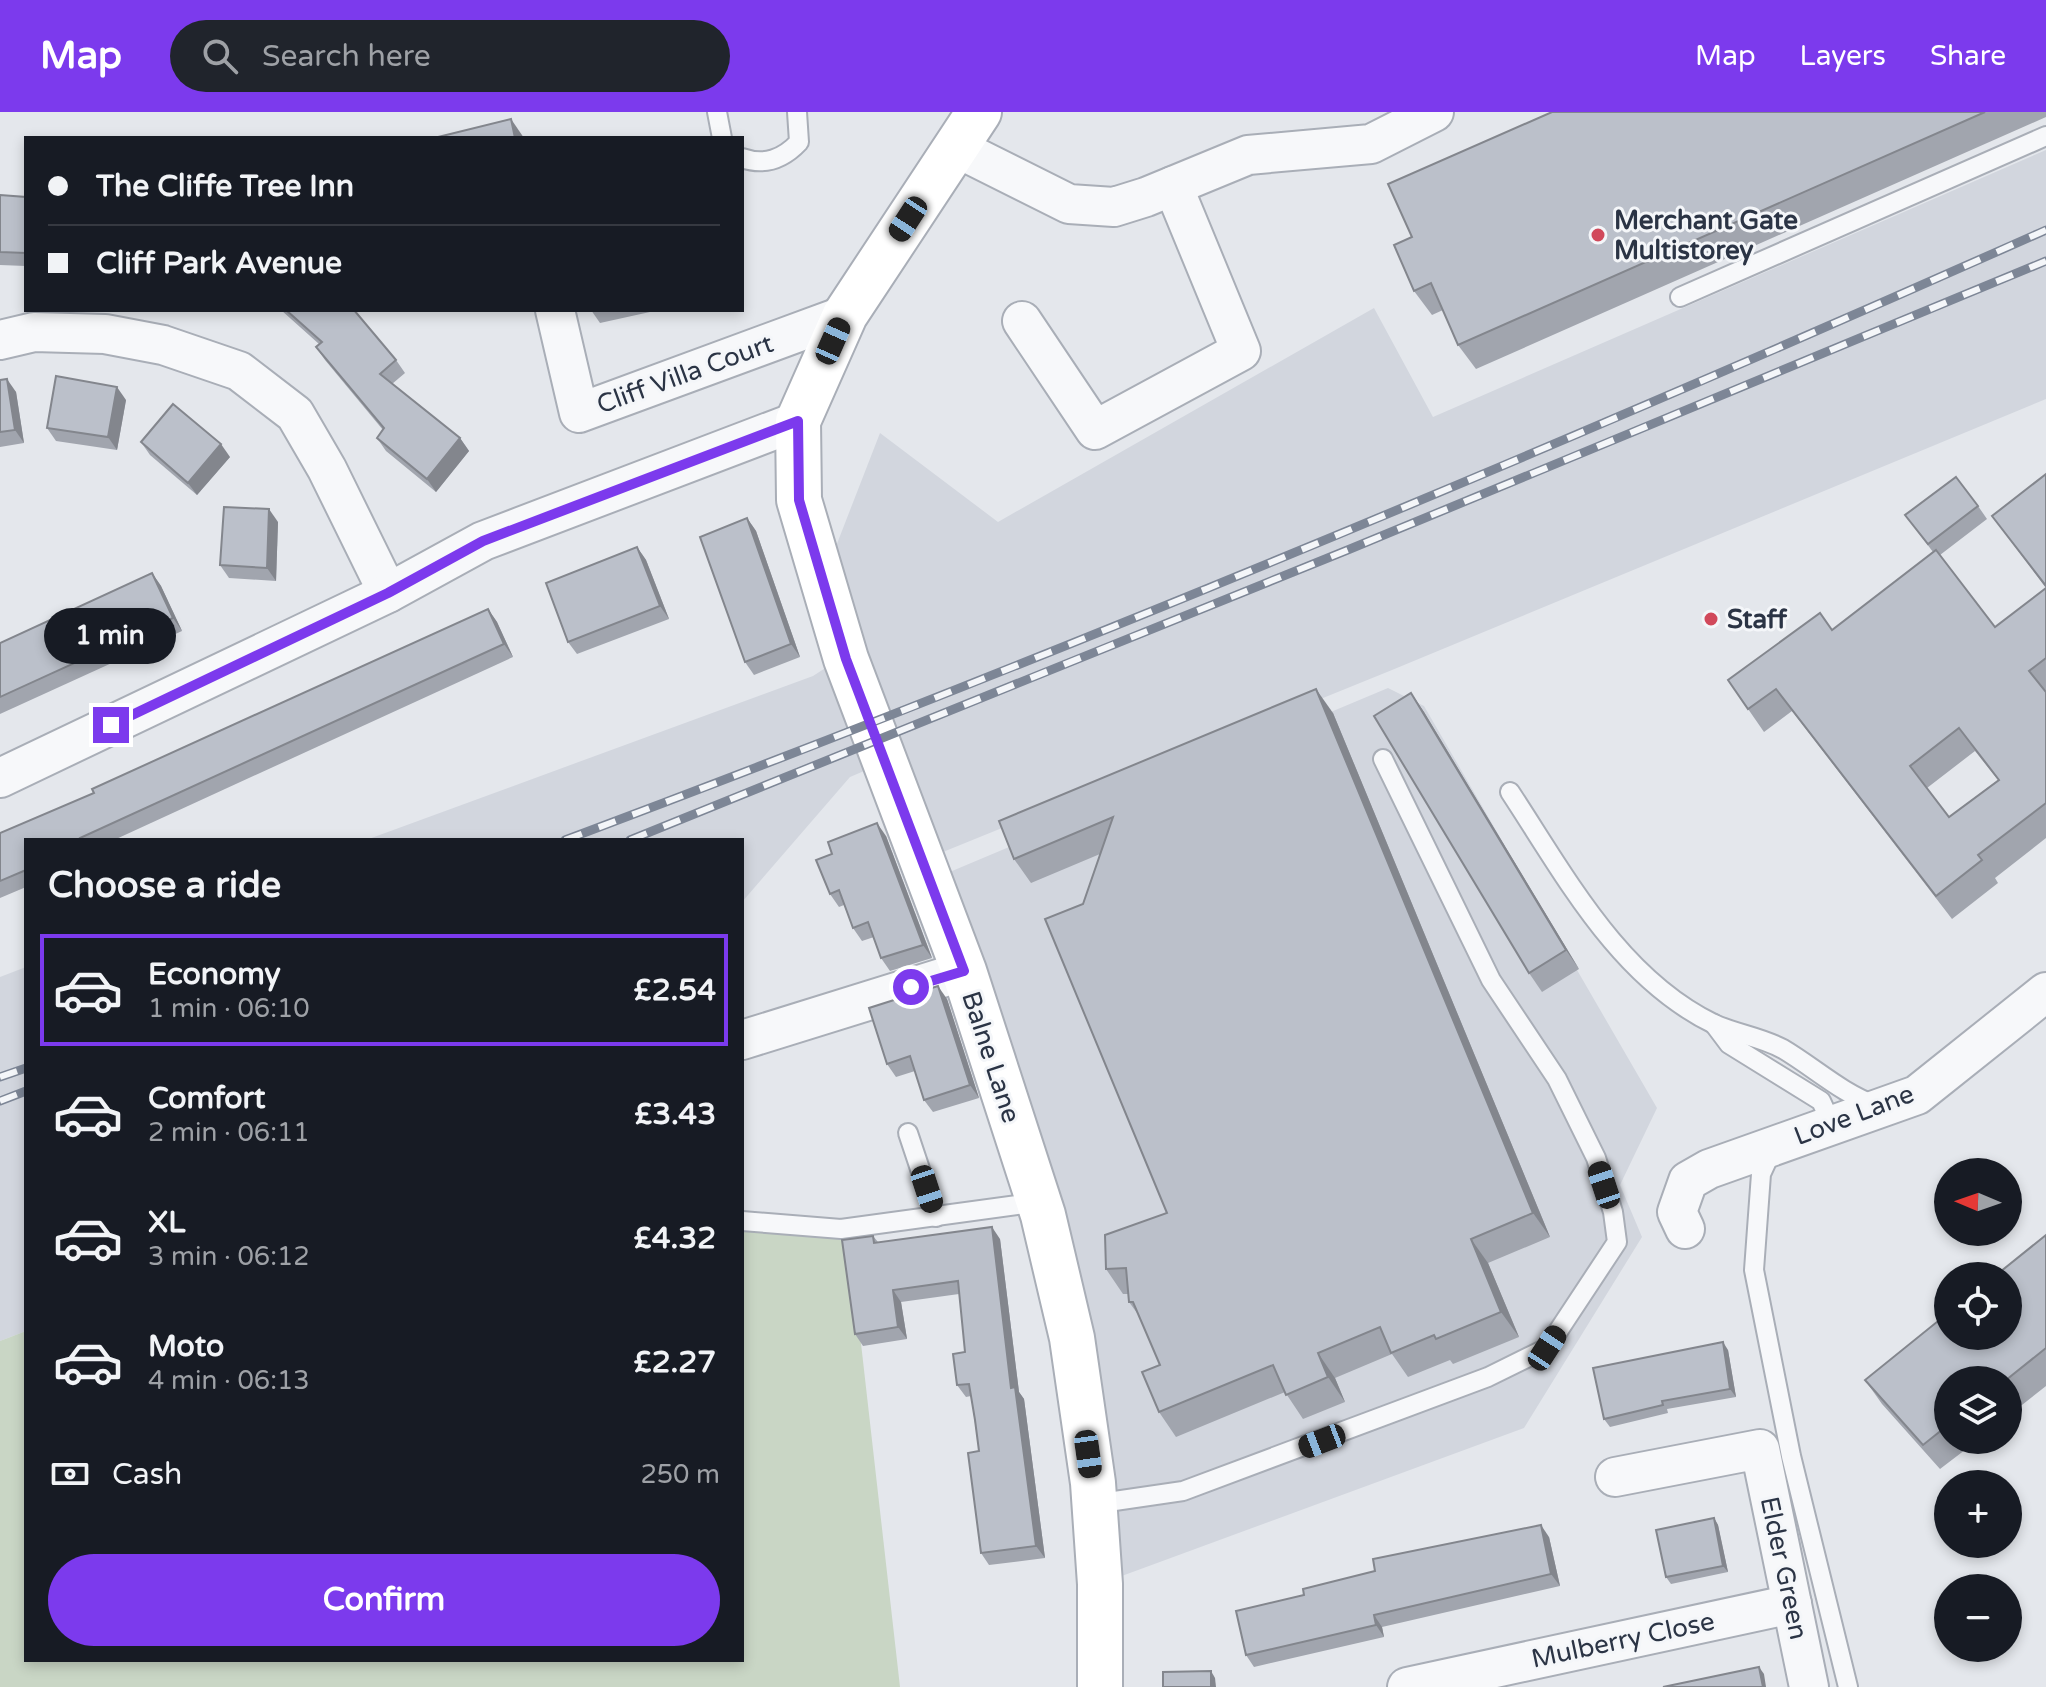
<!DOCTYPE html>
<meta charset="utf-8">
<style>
:root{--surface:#171b24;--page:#20242c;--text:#f1f3f6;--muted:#9ea1a6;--line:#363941;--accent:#7c3aed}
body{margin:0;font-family:"Varela Round",sans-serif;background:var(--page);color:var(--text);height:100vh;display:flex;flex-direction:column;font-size:30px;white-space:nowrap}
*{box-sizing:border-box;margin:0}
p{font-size:26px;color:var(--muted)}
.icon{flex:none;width:44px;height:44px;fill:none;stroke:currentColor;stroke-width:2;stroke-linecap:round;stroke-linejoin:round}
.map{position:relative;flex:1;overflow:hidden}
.drawer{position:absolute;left:24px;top:726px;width:720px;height:824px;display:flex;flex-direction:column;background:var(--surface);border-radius:0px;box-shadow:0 4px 12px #0003}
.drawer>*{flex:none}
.hud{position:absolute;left:24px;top:24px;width:720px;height:176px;border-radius:0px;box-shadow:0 4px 12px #0003;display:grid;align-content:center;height:176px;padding:0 24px;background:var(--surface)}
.needle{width:52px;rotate:272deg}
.fabs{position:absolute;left:1934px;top:1046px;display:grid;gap:16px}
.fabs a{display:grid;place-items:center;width:88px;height:88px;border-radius:50%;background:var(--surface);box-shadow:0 4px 12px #0003;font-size:40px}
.end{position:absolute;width:36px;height:36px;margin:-18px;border:10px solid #7c3aed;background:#fff;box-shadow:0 0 0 4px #fff}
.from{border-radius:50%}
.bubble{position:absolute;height:56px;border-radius:28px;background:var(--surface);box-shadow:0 4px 12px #0003;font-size:26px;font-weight:800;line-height:56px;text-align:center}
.car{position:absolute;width:24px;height:48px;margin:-24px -12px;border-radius:10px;box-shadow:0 0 6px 2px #0007;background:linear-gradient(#222 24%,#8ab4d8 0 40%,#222 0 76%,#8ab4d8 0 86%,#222 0)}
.hud b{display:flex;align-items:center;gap:28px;height:76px;font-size:30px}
.hud b+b{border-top:2px solid var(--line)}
.hud i{width:20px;height:20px;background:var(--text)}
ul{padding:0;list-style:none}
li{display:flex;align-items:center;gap:24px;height:112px;margin:0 16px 12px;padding:0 8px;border:4px solid transparent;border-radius:0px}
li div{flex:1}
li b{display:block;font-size:30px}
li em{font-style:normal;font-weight:800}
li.on{border-color:var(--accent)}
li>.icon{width:72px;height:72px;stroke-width:1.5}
h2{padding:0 24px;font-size:36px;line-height:96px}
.pay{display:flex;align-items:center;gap:20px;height:88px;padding:0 24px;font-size:30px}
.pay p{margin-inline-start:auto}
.action{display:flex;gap:16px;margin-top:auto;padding:16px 24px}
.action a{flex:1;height:92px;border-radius:48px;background:var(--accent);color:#fff;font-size:32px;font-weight:800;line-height:92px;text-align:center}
header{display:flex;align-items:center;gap:48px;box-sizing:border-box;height:112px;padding:0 40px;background:var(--accent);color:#fff}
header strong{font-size:38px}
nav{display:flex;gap:44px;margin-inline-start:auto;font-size:28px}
.search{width:560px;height:72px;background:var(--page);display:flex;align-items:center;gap:20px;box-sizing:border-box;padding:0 28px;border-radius:44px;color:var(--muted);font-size:30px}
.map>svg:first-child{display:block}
.built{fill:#d2d6de}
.green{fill:#c9d6c5}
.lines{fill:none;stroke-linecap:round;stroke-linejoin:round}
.lane-casing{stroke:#a9aeb7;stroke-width:22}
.street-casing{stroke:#a9aeb7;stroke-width:42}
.secondary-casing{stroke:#a9aeb7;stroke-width:48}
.lane{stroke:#f7f8fa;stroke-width:18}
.street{stroke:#f7f8fa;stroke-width:38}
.secondary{stroke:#fff;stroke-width:44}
.rail-casing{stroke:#7d8696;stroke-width:9}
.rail{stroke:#f4f6f9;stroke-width:6;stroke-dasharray:18;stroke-linecap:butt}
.wall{fill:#a1a5ae;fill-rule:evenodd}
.shaded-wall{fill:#83868d}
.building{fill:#bbc0ca;stroke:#83868d;stroke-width:2;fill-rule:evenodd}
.route{stroke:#7c3aed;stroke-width:10}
.poi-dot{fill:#d1495b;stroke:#f4f6f9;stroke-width:3}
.labels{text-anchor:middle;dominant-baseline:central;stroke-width:6;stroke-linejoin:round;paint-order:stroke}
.poi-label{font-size:26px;font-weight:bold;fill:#2b3445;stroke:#f4f6f9;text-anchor:start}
.street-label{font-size:26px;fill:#2b3445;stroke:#f4f6f9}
</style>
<header>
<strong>Map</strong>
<div class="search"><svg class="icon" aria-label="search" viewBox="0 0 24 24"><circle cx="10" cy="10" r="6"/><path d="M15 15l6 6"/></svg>Search here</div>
<nav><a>Map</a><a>Layers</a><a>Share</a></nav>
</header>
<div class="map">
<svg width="2046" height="1575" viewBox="0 0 2046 1575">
<rect width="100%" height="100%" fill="#e4e7ec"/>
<g class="built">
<path d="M2046 38V287L1392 558 938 742 904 642 850 665 742 790V728H366L813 564 864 531 833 442 880 321 998 410 1374 196 1433 305Z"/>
<path d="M1388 576 1424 594 1657 996 1620 1073 1642 1125 1524 1316 1100 1472 1094 1392 945 762Z"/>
<path d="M26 855V1219L0 1229V865Z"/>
</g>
<path class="green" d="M847 1108 900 1575H0V1229L26 1219V1548H742V1120Z"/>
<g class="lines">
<g class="lane-casing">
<g id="lane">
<path d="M717 0 722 26"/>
<path d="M742 46C765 54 783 47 799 30L797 0"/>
<path d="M1680 185 2046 24"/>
<path d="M1510 680C1566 765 1619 866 1714 912 1736 922 1761 925 1783 937 1815 956 1841 981 1877 994"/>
<path d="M1714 912 1729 932 1821 989 1832 1013"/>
<path d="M908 1021 936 1105"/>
<path d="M1773 1036 1761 1062 1754 1158 1791 1344 1848 1575"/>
<path d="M742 1109 841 1117 1039 1090"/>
<path d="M1094 1392 1183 1379 1488 1265 1547 1236 1617 1130 1613 1100 1596 1046 1557 967 1491 868 1383 647"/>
</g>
</g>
<g class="street-casing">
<g id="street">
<path d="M955 35 1069 92 1114 95 1146 85 1248 43 1371 32 1434 0"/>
<path d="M555 198 579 301 845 203"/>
<path d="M1022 209 1095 318 1241 239 1173 74"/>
<path d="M0 228 34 220 105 222 163 233 239 259 295 302 327 357 388 481"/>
<path d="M0 666 388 481 483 429 798 309"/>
<path d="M742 928 964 859"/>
<path d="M1685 1117 1677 1100 1688 1069 1709 1057 1917 983 2046 880"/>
<path d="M1615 1365 1760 1337 1809 1575"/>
<path d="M1407 1575 1792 1492"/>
</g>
</g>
<g class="secondary-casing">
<path id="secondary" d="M979 0 845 203 798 309 799 388 846 547 964 859 1043 1103 1072 1226 1093 1371 1100 1472V1575"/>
</g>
<use href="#lane" class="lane"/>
<use href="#street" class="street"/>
<use href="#secondary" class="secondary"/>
<g class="rail-casing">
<g id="rail">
<path d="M565 728C1065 541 1558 335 2046 118"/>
<path d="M630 728 1350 437 2046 149"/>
<path d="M0 965 26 956"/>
<path d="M0 989 26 979"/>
</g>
</g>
<use href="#rail" class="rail"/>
</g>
<g class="wall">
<path d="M1552 0H2046V5L1476 257 1458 233 1443 198 1432 203 1414 179 1412 125Z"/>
<path d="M0 83 26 85V154L0 153Z"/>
<path d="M281 198H354L396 248 405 261 392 272 460 326 469 339 436 380 386 339 377 326 383 318 325 248 316 235 319 232Z"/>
<path d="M591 198H659L600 211Z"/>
<path d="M0 268 16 280 24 331 0 335Z"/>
<path d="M126 288 117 338 56 329 47 316Z"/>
<path d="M141 330 230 345 197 383 150 343Z"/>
<path d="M2046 362V476L1992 404Z"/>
<path d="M1978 394 1987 407 1940 443 1995 515 2046 476V726L1995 766 1998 771 1952 807 1792 599 1764 620 1728 568 1832 518 1933 440 1905 403ZM1975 639 1998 668 1949 705 1927 676Z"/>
<path d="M747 406 756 419 800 545 754 563 745 550Z"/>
<path d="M278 410 276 469 229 466 220 453Z"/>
<path d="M637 435 646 448 669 507 577 542 568 530Z"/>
<path d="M152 461 161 474 182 519 0 602V531Z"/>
<path d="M488 497 497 510 513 545 114 728H26V775L0 786V721L94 681Z"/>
<path d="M1411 581 1424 600 1579 857 1542 880 1529 861Z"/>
<path d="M1333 601 1550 1125 1488 1151 1519 1225 1453 1252 1450 1248 1408 1265 1392 1242 1335 1266 1345 1290 1303 1307 1285 1280 1176 1325 1159 1300 1160 1253 1140 1205 1129 1190 1128 1182H1123L1106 1157 1167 1101 1083 792 1100 742 1031 771 1014 747Z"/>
<path d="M886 724 932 846 890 859 881 846 874 825 862 829 853 816 844 793 839 795 830 782Z"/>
<path d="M947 887 979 986 933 1000 924 988 915 959 896 965 887 952Z"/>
<path d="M2046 1123V1274L2008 1304V1268H1948V1328H1978L1940 1357 1882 1292 1865 1268Z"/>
<path d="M873 1124 878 1130 1000 1127 1019 1280 1024 1287 1045 1446 989 1453 981 1441 979 1339 971 1284 966 1285 957 1273 965 1240 959 1182 901 1190 907 1227 863 1234 855 1222Z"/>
<path d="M1728 1238 1736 1285 1667 1297 1668 1301 1610 1315 1604 1307Z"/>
<path d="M1714 1406 1718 1413 1728 1460 1671 1472 1666 1465Z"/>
<path d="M1549 1425 1560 1474 1382 1515 1384 1525 1254 1555 1246 1543Z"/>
</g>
<g class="shaded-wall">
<path d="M511 7 524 26H515Z"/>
<path d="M7 267 16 280 24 331 15 318Z"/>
<path d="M117 275 126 288 117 338 108 325Z"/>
<path d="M460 326 469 339 436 380 427 367Z"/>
<path d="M221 332 230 345 197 383 188 371Z"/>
<path d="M269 397 278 410 276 469 267 456Z"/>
<path d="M747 406 756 419 800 545 791 532Z"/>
<path d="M637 435 646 448 669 507 660 494Z"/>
<path d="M152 461 161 474 182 519 173 506Z"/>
<path d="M488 497 497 510 513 545 504 532Z"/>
<path d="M1316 577 1333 601 1550 1125 1533 1101Z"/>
<path d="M1411 581 1424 600 1579 857 1566 838Z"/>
<path d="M877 711 886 724 932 846 923 833Z"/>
<path d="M938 874 947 887 979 986 970 973Z"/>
<path d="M992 1115 1000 1127 1019 1280 1024 1287 1045 1446 1036 1434 1011 1276Z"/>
<path d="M1471 1127 1488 1151 1519 1225 1501 1200Z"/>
<path d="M893 1178 901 1190 907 1227 898 1215Z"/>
<path d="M1723 1230 1728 1238 1736 1285 1730 1277Z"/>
<path d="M1318 1241 1335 1266 1345 1290 1328 1265Z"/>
<path d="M1714 1406 1718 1413 1728 1460 1723 1454Z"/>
<path d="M1541 1413 1549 1425 1560 1474 1551 1462Z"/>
<path d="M1374 1503 1382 1515 1384 1525 1376 1513Z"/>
<path d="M1759 1555 1764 1562 1766 1575H1763Z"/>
<path d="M1211 1559 1215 1566 1216 1575H1211Z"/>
</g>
<g class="building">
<path d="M1552 0H1985L1458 233 1431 171 1414 179 1394 133 1412 125 1388 72Z"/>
<path d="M511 7 515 26H434Z"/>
<path d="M0 83 26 85V141L0 140Z"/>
<path d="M286 198H354L396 248 380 262 460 326 427 367 377 326 384 316 316 235 322 230Z"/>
<path d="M56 264 117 275 108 325 47 316Z"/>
<path d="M7 267 15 318 0 320V268Z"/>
<path d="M173 292 221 332 188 371 141 330Z"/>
<path d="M2046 362V474L1992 404Z"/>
<path d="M1956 365 1978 394 1928 432 1905 403Z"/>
<path d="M224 395 269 397 267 456 220 453Z"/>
<path d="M747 406 791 532 745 550 700 425Z"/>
<path d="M637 435 660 494 568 530 546 471Z"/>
<path d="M1936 438 1995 515 2046 476V546L2029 559 2046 580V691L1978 743 1982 748 1936 784 1776 577 1748 597 1728 568 1820 501 1832 518ZM1959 616 1999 668 1949 705 1910 654Z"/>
<path d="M152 461 173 506 0 585V531Z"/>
<path d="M488 497 504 532 80 726 81 728H26V758L0 769V721L94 681 92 677Z"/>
<path d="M1316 577 1533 1101 1471 1127 1501 1200 1436 1227 1434 1223 1391 1241 1380 1215 1318 1241 1328 1265 1286 1283 1273 1253 1159 1300 1142 1260 1160 1253 1133 1190H1129L1126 1156 1106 1157 1105 1123 1167 1101 1045 807 1083 792 1113 705 1014 747 999 709Z"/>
<path d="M1411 581 1566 838 1529 861 1374 604Z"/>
<path d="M877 711 923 833 881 846 868 810 853 816 839 778 830 782 816 748 832 742 828 730Z"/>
<path d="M938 874 970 973 924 988 910 944 887 952 869 896Z"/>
<path d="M992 1115 1011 1276 1015 1275 1036 1434 981 1441 968 1341 979 1339 975 1308 969 1272 957 1273 953 1242 965 1240 958 1169 893 1178 898 1215 855 1222 842 1128 873 1124 874 1131Z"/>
<path d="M2046 1123V1236L2006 1268H1948V1313L1923 1333 1865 1268 1948 1201V1224H2008V1164H1995Z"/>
<path d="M1723 1230 1730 1277 1662 1289 1663 1293 1604 1307 1593 1256Z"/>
<path d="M1714 1406 1723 1454 1666 1465 1656 1418Z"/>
<path d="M1541 1413 1551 1462 1374 1503 1376 1513 1246 1543 1236 1499 1304 1483 1303 1477 1375 1459 1373 1447Z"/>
<path d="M1759 1555 1763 1575H1663Z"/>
<path d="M1211 1559V1575H1163V1560Z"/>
</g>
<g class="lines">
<path class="route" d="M111 613 388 481 483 429 798 309 799 388 846 547 964 859 911 875"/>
</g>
<g class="poi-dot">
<circle cx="1598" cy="123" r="8"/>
<circle cx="1711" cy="507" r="8"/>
</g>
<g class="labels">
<g class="poi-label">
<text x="1614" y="108">Merchant Gate<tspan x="1614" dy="30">Multistorey</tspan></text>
<text x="1727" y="507">Staff</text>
</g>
<g class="street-label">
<text transform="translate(685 262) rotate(-20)">Cliff Villa Court</text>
<text transform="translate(991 945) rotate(72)">Balne Lane</text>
<text transform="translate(1854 1003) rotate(-21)">Love Lane</text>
<text transform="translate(1784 1456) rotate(78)">Elder Green</text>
<text transform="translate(1623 1528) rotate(-12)">Mulberry Close</text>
</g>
</g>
</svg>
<div class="fabs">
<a><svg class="needle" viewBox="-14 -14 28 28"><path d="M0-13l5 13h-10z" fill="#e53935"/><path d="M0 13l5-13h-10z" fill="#9ea1a6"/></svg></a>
<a><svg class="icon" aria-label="locate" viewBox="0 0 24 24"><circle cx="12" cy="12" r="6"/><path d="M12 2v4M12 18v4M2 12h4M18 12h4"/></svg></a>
<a><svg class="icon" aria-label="layers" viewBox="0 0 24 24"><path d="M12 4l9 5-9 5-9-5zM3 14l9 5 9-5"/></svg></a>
<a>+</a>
<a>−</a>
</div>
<i class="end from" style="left:911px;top:875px"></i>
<i class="end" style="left:111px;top:613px"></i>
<div class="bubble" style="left:44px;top:496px;width:132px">1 min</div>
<i class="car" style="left:908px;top:107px;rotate:213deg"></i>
<i class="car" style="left:833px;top:229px;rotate:24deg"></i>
<i class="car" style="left:1604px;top:1073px;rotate:342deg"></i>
<i class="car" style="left:927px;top:1077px;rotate:162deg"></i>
<i class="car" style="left:1547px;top:1236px;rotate:33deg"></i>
<i class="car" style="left:1322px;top:1329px;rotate:249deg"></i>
<i class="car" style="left:1088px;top:1342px;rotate:172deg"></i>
<div class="hud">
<b><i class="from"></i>The Cliffe Tree Inn</b>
<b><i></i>Cliff Park Avenue</b>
</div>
<section class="drawer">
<h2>Choose a ride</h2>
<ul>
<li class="on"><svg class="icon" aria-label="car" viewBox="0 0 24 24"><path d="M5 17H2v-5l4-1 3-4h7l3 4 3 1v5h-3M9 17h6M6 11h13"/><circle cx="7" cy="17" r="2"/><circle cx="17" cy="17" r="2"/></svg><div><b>Economy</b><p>1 min · 06:10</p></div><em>£2.54</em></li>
<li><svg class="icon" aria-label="car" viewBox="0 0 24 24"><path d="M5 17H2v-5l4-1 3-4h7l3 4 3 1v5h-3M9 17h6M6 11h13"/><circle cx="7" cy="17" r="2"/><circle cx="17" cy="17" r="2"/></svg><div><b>Comfort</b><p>2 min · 06:11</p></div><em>£3.43</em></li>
<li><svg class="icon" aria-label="car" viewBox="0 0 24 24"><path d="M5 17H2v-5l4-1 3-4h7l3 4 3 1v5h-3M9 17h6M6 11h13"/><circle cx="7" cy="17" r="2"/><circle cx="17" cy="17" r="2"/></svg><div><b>XL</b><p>3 min · 06:12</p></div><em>£4.32</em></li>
<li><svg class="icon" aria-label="car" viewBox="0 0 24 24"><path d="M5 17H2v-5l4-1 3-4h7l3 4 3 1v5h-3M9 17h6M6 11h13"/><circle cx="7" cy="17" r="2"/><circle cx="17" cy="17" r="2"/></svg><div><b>Moto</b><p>4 min · 06:13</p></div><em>£2.27</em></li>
</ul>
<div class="pay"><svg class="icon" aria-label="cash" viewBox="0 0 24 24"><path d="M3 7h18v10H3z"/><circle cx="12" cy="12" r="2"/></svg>Cash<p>250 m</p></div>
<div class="action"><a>Confirm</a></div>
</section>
</div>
